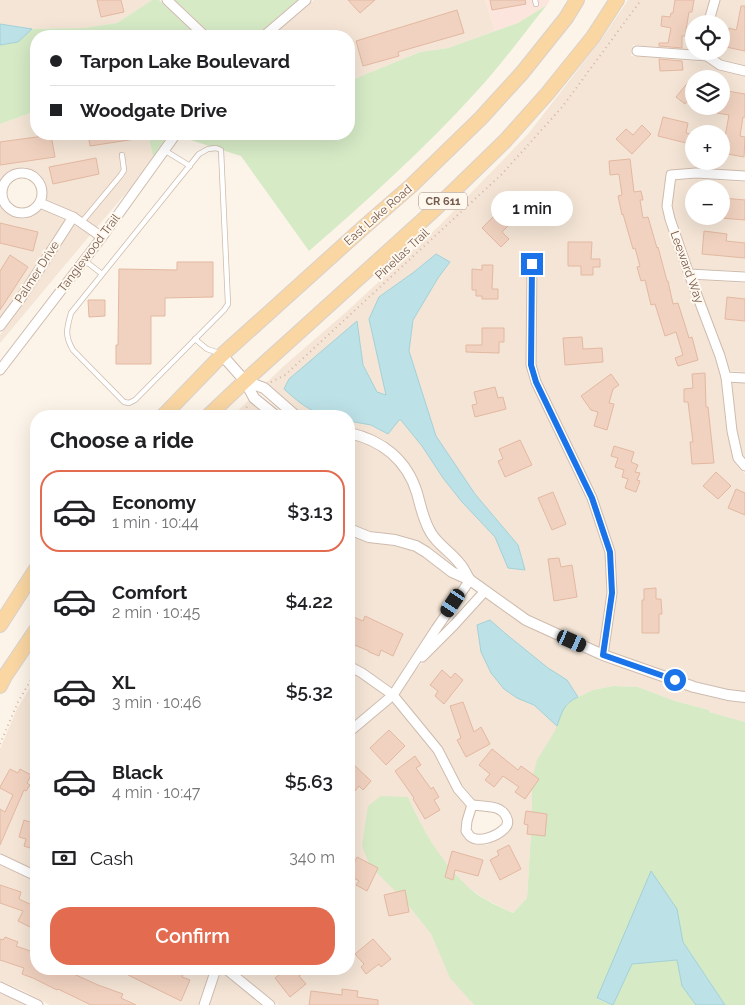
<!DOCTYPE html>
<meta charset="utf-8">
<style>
:root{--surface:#fff;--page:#f6f6f6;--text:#202124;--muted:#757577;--line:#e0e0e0;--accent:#e36c50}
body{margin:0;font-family:Raleway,sans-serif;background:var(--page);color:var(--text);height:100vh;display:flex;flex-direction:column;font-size:19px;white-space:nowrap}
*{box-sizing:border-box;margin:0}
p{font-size:16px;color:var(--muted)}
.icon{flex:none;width:28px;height:28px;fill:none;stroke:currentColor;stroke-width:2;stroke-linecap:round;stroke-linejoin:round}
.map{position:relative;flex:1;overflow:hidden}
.side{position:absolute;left:30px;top:410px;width:325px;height:565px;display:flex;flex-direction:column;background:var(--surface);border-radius:20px;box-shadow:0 5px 20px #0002}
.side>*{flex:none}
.hud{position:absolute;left:30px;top:30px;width:325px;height:110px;border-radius:20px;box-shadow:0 5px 20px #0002;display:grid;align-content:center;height:110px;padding:0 20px;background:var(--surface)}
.fabs{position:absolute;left:685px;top:15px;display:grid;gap:10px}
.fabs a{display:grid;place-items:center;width:45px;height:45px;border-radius:50%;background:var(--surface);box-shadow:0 5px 20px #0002;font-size:25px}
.end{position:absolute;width:22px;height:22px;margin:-11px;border:6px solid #1a73e8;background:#fff;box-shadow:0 0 0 2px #fff}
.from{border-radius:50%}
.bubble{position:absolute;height:35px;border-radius:18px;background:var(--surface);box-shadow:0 5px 20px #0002;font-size:16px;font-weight:600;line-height:35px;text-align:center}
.car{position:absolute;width:15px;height:30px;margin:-15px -8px;border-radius:6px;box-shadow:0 0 4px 1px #0007;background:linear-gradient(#222 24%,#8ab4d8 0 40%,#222 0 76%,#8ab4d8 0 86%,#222 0)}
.hud b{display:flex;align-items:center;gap:18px;height:48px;font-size:19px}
.hud b+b{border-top:1px solid var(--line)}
.hud i{width:12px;height:12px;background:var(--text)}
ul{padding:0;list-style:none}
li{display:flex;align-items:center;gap:15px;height:82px;margin:0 10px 8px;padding:0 10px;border:2px solid transparent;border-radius:20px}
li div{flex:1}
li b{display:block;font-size:19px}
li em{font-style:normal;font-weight:600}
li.selected{border-color:var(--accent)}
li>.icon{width:45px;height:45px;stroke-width:1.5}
h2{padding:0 20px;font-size:22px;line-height:60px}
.pay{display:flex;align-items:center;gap:12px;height:55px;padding:0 20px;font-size:19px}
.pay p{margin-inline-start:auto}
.primary-button{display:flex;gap:10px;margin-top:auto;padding:10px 20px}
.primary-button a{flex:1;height:58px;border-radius:20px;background:var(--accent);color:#fff;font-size:20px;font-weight:600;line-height:58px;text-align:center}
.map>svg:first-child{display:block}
.residential{fill:#f4e5d6;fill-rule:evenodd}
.commercial{fill:#fce5dc}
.green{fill:#d6eac6}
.water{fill:#bce1e6;stroke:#a3d1d7}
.building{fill:#f1d2c0;stroke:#e3b8a1}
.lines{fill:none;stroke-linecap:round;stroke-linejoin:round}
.service-casing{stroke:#cebbae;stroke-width:6}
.minor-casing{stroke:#cebbae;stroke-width:11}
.tertiary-casing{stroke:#cebbae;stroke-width:12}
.primary-casing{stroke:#d9d1cd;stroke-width:16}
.path{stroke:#d6b5a3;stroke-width:2;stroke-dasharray:1 4;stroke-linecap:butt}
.service{stroke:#fff;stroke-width:4.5}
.minor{stroke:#fff;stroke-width:9}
.tertiary{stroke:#fff;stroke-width:10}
.primary{stroke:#f9d6a2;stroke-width:14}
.route{stroke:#1a73e8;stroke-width:6}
.labels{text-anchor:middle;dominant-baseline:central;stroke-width:4;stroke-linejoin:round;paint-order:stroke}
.shield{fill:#fff8ee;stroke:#9f897d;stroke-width:1}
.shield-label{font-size:11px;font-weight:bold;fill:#765a4c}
.street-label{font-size:12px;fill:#765a4c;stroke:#fff8ee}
</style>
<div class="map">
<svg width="745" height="1005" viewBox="0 0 745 1005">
<rect width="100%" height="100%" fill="#fcf4e8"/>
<g class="residential">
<path d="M0 0H152L117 23 84 28 32 29 0 24Z"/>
<path d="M314 0H485L495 31 448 48 420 52 349 81V36H272Z"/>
<path d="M628 0H710L703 24H694V50L633 45 631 56 706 62 719 70 745 76V171L697 168 671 170 666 175 662 205 665 221 684 275 683 279H685L715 358 721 377 726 427 733 459 745 474V692L729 690 695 681 608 651 616 594 614 550 596 495 541 380 536 364V259H527V367L532 385 587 500 605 553 607 593 599 647 529 615 489 587 486 584H485L473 575 463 559 450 548 435 530 427 513 419 484 411 467 404 458 393 447 384 440 363 431 349 428V421L371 425 388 434 400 419 422 446 443 478 462 502 495 537 508 567 518 545 475 494 436 436 409 351 413 320 438 278 450 263 436 254 414 272 379 297 369 320 386 395 377 393 363 365 357 322 296 400 318 414 328 416H307L305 415 296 410 266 383 285 365 345 313 439 226 529 133 603 37ZM694 79H721V106H694ZM694 134H721V161H694Z"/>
<path d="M720 0H745V65L722 60 712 53 713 51H721V24H713Z"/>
<path d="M36 111V134H148L153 157 132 186 97 227 72 210 71 211 47 200V190L45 181 40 174 33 170 25 167 17 168 9 171 3 177 0 182V124Z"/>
<path d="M696 179 745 182V271L692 269 674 217 672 206 675 180ZM694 189H721V216H694Z"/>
<path d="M0 204 3 210 8 214 16 218 25 219 33 216 42 209 65 220 17 295 0 318Z"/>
<path d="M74 225 90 235 0 343V335L24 301Z"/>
<path d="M696 280 745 283V372L730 371Z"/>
<path d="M732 382 745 383V458L742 455 736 430Z"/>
<path d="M250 399 251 402 268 416H232Z"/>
<path d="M349 439 360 441 379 450 397 466 403 474 410 489 418 518 427 537 435 547 456 568 429 547 418 541 396 535 370 531 349 523Z"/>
<path d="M349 535 368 542 394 546 414 551 424 557 449 577 462 582 404 667V668L392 687 364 668 349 660Z"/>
<path d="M486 598 524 625 597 658 598 660 692 692 727 701 745 703V722L709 712V710L675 701 638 687 613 686 593 690 578 697 567 680 548 668 506 634 490 620 481 652 491 673 504 689 534 705 557 726 532 817 527 898 513 913 487 900 466 886 440 856 418 820 408 797 403 899 431 934 450 977 474 1005H278L235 969H349V924L355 917 349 909V739L392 702 434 754 454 792 467 807 463 820 461 830 463 835 467 841 479 845H487L507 834 509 831 512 823V816L506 807 499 803 491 801 475 800 462 785 441 747 399 694 414 671 457 629Z"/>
<path d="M349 672 359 677 384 695 349 725Z"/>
<path d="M36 678V735L30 743 36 750V870L0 853V749L17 709Z"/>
<path d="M0 865 36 882V969H211L198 1005H50L20 989 0 981Z"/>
<path d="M221 971 261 1005H209Z"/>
<path d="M0 993 16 1000 26 1005H0Z"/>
</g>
<path class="commercial" d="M485 0H550L547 5 518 23 495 31Z"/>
<g class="green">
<path d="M152 0H159L197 36H36V111L0 124V45L18 42 32 29 84 28 117 23Z"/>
<path d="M175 0H298L256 36H213Z"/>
<path d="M547 5C524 33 502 64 477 91 425 148 368 200 309 251L241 156 181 137 188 134H349V81L420 52 448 48 518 23Z"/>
<path d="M148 134H169L153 157Z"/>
<path d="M613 686 638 687 675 701 709 710V712L745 722V1005H725L683 942 677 909 597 999 612 1005H474L450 978 431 934 403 899 370 866 362 846 368 806 381 796 408 797C422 829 440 860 466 885 479 898 496 905 513 913L527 898 532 817V779L537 760 555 731 563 708 572 700 593 690Z"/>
<path d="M677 960 682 986 696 1005H613L632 964Z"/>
</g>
<g class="water">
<path d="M0 24 32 29 18 42 0 45Z"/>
<path d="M436 254 450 262 438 278 413 320 409 351 436 436 475 494 518 545 525 570 508 568 495 537 462 502 443 478 422 446 400 419 388 434 371 425 349 421V416C342 416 335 417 329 416 312 414 296 400 284 389L289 379 357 321 363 365 377 392 386 395 369 319 379 297 414 272Z"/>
<path d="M490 620 506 634 548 668 567 680 578 697C564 703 562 712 557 726L534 705 517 698 504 689 491 673 481 652 477 625Z"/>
<path d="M651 871 677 909 683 942 725 1005H696L682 986 677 960 632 964 613 1005 597 998Z"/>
</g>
<g class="building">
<path d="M97 0H121L124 12 101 17Z"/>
<path d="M348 0H375L360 13Z"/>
<path d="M490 0H525L526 4 492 10Z"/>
<path d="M675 0H694L692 12H689L685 36H682V48L659 46V43H668L671 28 661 26 662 16 670 17 671 13H673Z"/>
<path d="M741 6H745V51L726 47 729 28 736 30 737 27Z"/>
<path d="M457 10 464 33 398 52 399 56 363 66 356 41Z"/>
<path d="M659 59 682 61 683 70 660 71Z"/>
<path d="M694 75V107L687 101 685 104 676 97Z"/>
<path d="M721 90 745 94V117H743L740 136 745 137 744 157 722 153 729 115 717 113 718 106H721Z"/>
<path d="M663 117 688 123 686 133 694 135V145L658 136Z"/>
<path d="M642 125 651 134 632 154 616 139 626 129 633 135Z"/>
<path d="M88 134H141L142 138 90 146Z"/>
<path d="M51 135 55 157 0 165V142Z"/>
<path d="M96 158 99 174 53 184 49 167Z"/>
<path d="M630 159 634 192 641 191 643 200H640L643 218 648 217 657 248 658 247 667 281H668L673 304 678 303 689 338 692 337 698 360 678 366 675 358 683 355 676 332 665 336 655 304 651 305 645 280 641 281 637 267 640 266 635 248 633 249 623 214 622 215 618 196 622 195 619 174 610 175 609 161Z"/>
<path d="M723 198 745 200V220L721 218Z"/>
<path d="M524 200 560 201 559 212H567L566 222 524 221Z"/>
<path d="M501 209 513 221 502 232 509 239 501 247 482 228Z"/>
<path d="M0 223 38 232 33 251 0 243Z"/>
<path d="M704 231 727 234 726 241 745 243V258L702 254Z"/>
<path d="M568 242H592L591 259H600V267H593V275H581V266H568Z"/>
<path d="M10 255 28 267 0 310V271Z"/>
<path d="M177 262H213V297L165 298V316H151V364H116V345H118L119 269 177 270Z"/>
<path d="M482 265H493L492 289H498V299H482V296H476V290H472V269L482 270Z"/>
<path d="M727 297 745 299V321L725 319Z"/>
<path d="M88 300H105V316L89 317Z"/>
<path d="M482 328H504V342H499V353L466 352V345H482Z"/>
<path d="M582 337 583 349 602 348 603 362 565 365 563 338Z"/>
<path d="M705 373 706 407H708L714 463 692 464 690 442H693L688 402H684V389L693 388 692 374Z"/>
<path d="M611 374 619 385 613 389 609 403 614 404 607 430 594 426 598 412 591 410 581 396Z"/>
<path d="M495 387 498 398 503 397 506 409 475 417 472 405 477 404 474 392Z"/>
<path d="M520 440 532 465 505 477 498 461 503 459 499 449Z"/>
<path d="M614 446 634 452 631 462 638 465 635 472 640 473 637 480 640 481 636 492 625 488 628 479 622 477 624 470 615 467 618 458 611 456Z"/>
<path d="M716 472 731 486 718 499 703 486Z"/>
<path d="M736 489 745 493V515L728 508Z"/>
<path d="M553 492 566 524 552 530 538 498Z"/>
<path d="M559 558 561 567 572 565 577 597 554 601 548 559Z"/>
<path d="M656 588V599H661L662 614H659V633H642V600H644V589Z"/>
<path d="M351 616 363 621 365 616 403 634 393 656 381 650 379 656 369 652V651L352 644 354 639 349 636V623Z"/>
<path d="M442 670 451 678 455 673 463 680 444 704 435 696 438 691 430 685Z"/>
<path d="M463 702 474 732 481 727 490 744 466 757 457 740 461 738 450 706Z"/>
<path d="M389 730 405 746 386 765 370 748Z"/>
<path d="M492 749 518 770 521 766 539 779 525 799 515 792 519 787 503 776 494 787 485 780 490 774 479 765Z"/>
<path d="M415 756 421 765 416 768 431 789 433 787 439 797 434 800 440 810 425 819 413 799 414 798 395 771Z"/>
<path d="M353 764 371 781 363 790 359 786 349 798V770Z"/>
<path d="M10 769 18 773 20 769 31 775 27 783 30 785 26 791 24 790 0 845V809L5 812 13 795 0 788V787Z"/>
<path d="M526 811 547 814 545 836 527 834 528 825 524 824Z"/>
<path d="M24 820 36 824V850L24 846 26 839 19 837Z"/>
<path d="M509 845 521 869 500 880 490 860 499 855 497 851Z"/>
<path d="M452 851 483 860 478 876 455 870 453 880 445 877Z"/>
<path d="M357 857 378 868 367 891 356 885 359 881 349 875V873Z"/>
<path d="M0 885 21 892 19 899 36 907V930L18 921 23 911 0 903Z"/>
<path d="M405 890 409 912 389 916 384 895Z"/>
<path d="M5 937 18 942 16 946 36 953V969H63L98 985 123 994 121 998 136 1005H91L58 989 57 990 33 978 22 974 24 968 0 960V939L3 940Z"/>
<path d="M373 939 391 959 381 967 379 964 366 974 361 967 364 964 355 954Z"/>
<path d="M131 969H178L184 972 182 977 190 980 181 1001 128 975Z"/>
<path d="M287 969H309L299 976 306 984 290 997 275 978Z"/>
<path d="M342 989 358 991 357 997 378 1000V1005H309L311 991 342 995Z"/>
</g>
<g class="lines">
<g class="service-casing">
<g id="service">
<path d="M535 0 536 4"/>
<path d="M216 148 221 150 228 304 224 310 135 400 129 403 124 402 73 350C64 335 67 328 71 313L199 154 208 149Z"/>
<path d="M164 150 190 166"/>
<path d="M81 223 121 175 124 170 122 155"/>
<path d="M84 260 102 274"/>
<path d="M195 339 207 349 219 353"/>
</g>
</g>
<g class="minor-casing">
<g id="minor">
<path d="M167 0 205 36"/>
<path d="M708 24 715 0"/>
<path d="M264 36 306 0"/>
<path d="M637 51 707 56"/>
<path d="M706 51 707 56 720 65 745 71"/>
<circle cx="22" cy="193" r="20"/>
<path d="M745 176 696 173 671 175 667 206 670 219 689 274 720 356 726 377 732 431 738 458 745 466"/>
<path d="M40 203 73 217 102 237"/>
<path d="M532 264 531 365 536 382 592 498 610 552 612 593 603 655"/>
<path d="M689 274 745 277"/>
<path d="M0 326 21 298 73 217"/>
<path d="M0 370 102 237 176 134"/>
<path d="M726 377 745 378"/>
<path d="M422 657 454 625 485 591"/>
<path d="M349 666 362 673 393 695 438 750 458 789 472 805"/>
<path d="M349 732 393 695 436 629 470 580"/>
<path d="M472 805C480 806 489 806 496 808 505 811 512 822 504 829 497 836 480 843 471 837 469 836 468 833 466 831L467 821Z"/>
<path d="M0 859 36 876"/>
<path d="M226 969 270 1005"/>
<path d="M0 987 38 1005"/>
<path d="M204 1005 216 969"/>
</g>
</g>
<g class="tertiary-casing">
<g id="tertiary">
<path d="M222 355 245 381 254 398 276 416"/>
<path d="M245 381 264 388 296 416"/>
<path d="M349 433C382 440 407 460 417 493 421 507 423 520 431 533 438 545 451 552 460 564 464 568 466 575 470 580"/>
<path d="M349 529 369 537 395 540 416 546 426 552 452 572 470 580 526 620 603 655 694 687 728 695 745 697"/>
</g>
</g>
<g class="primary-casing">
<g id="primary">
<path d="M163 416 222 355 364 227 411 186 481 118 522 73 566 18 577 0"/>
<path d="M208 416 245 381 434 210 505 141 547 94 593 37 617 0"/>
<path d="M0 625 36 569"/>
<path d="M0 686 5 676 36 630"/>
</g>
</g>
<g class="path">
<path d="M271 382 285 375 502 174 563 106 641 0"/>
<path d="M241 416 248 405"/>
<path d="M0 744 18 702 36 671"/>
</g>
<use href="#service" class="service"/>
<use href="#minor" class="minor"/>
<use href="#tertiary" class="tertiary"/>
<use href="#primary" class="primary"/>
</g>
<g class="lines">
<path class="route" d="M532 264 531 365 536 382 592 498 610 552 612 593 603 655 675 680"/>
</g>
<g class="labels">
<rect class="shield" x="419" y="192.5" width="48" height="17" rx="4"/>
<g class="shield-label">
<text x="443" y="201">CR 611</text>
</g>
<g class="street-label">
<text transform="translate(378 215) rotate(-41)">East Lake Road</text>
<text transform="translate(89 253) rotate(-53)">Tanglewood Trail</text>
<text transform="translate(402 254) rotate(-43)">Pinellas Trail</text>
<text transform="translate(687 267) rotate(70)">Leeward Way</text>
<text transform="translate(37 272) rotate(-57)">Palmer Drive</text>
</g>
</g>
</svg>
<div class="fabs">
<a><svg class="icon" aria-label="locate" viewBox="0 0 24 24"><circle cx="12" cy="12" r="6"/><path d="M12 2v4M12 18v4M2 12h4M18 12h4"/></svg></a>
<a><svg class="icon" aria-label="layers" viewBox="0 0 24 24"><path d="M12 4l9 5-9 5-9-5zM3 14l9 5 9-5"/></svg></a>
<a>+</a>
<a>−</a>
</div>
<i class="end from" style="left:675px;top:680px"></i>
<i class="end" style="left:532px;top:264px"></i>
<div class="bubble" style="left:491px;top:191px;width:82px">1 min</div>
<i class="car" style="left:453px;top:603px;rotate:214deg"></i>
<i class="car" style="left:572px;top:641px;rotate:114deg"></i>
<div class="hud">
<b><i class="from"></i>Tarpon Lake Boulevard</b>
<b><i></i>Woodgate Drive</b>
</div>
<section class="side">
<h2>Choose a ride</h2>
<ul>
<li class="selected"><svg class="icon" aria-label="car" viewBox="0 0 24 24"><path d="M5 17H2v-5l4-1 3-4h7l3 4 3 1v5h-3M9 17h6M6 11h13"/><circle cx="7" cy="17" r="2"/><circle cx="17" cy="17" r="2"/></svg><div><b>Economy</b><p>1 min · 10:44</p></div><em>$3.13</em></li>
<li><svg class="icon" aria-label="car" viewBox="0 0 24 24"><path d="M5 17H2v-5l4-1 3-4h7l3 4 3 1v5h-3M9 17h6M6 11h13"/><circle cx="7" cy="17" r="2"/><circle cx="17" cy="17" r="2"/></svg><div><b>Comfort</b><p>2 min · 10:45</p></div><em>$4.22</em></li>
<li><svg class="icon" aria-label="car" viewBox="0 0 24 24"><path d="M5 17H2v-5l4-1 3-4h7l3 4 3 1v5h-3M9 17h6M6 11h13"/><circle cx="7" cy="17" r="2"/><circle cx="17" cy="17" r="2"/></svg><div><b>XL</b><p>3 min · 10:46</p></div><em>$5.32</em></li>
<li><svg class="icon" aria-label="car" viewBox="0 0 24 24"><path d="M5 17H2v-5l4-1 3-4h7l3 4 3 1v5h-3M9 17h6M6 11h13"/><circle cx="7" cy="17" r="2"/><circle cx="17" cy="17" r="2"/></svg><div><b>Black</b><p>4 min · 10:47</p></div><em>$5.63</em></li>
</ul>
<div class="pay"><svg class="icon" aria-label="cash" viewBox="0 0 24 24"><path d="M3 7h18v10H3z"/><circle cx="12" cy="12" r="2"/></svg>Cash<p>340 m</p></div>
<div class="primary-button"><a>Confirm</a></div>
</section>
</div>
